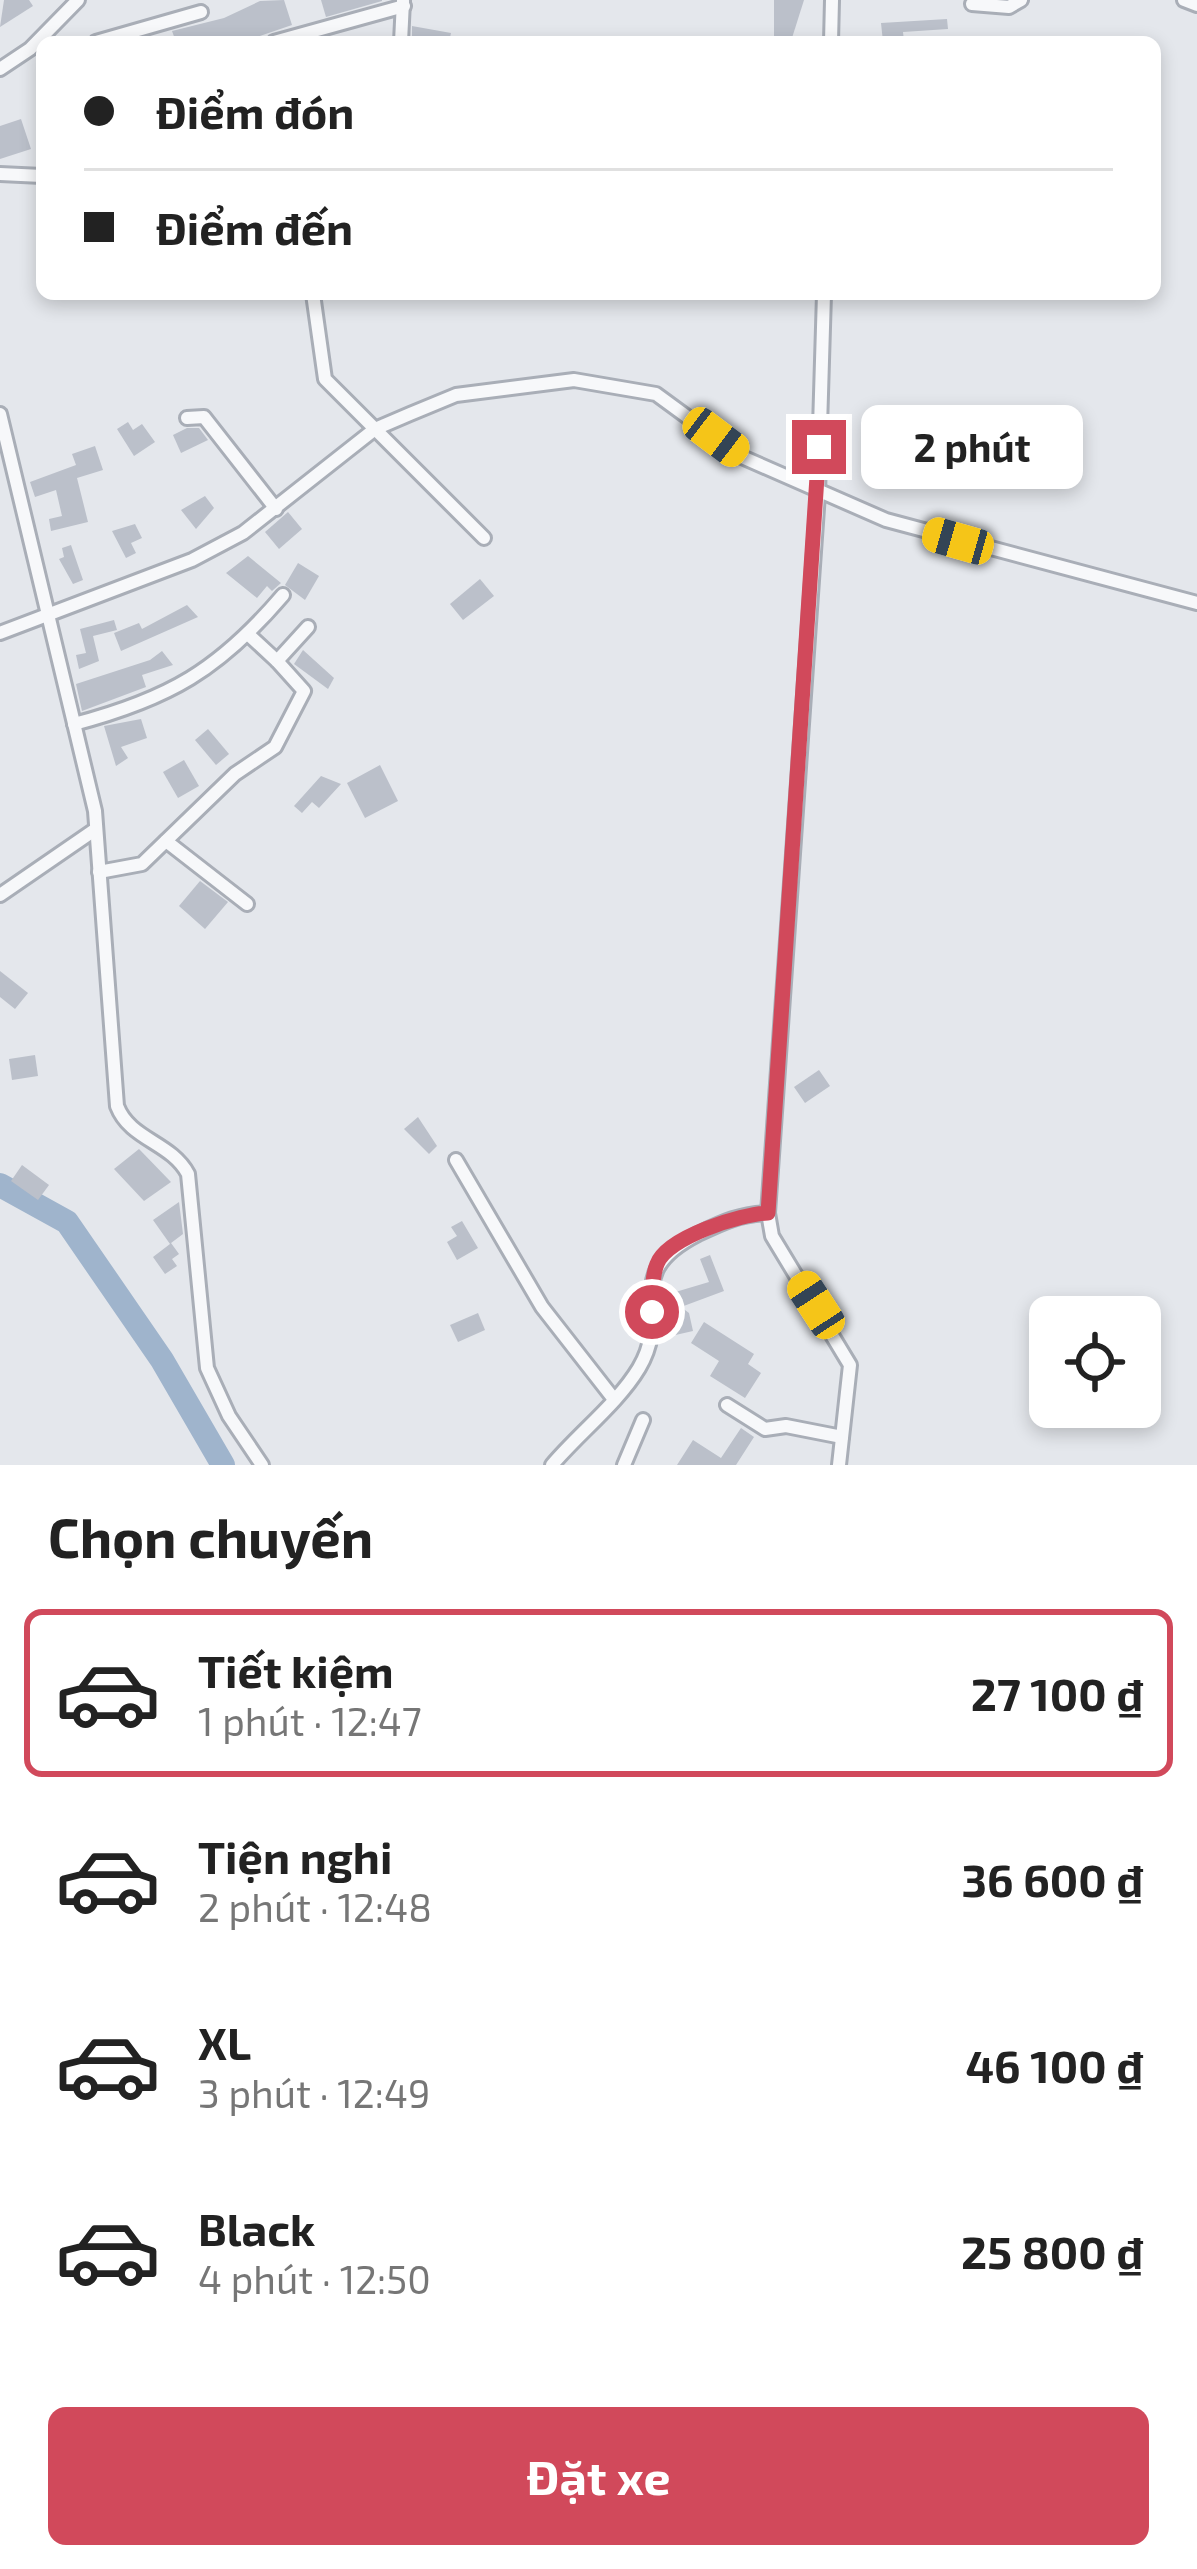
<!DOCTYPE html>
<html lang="vi">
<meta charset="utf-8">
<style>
:root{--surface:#fff;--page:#f6f6f6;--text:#222;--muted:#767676;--line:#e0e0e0;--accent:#d1495b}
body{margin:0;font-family:"Exo 2",sans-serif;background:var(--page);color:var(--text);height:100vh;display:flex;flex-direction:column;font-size:45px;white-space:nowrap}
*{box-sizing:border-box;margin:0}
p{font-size:39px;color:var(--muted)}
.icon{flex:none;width:66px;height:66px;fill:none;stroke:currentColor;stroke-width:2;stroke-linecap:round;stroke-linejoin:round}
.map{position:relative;height:1465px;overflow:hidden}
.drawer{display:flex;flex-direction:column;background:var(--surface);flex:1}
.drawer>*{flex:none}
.top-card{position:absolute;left:36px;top:36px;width:1125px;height:264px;border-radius:18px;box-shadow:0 6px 18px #0003;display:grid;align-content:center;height:264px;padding:0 48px;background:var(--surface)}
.buttons{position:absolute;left:1029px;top:1296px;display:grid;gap:24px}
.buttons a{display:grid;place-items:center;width:132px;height:132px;border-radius:18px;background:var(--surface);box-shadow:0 6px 18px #0003;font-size:60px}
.end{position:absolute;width:54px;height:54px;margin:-27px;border:15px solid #d1495b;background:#fff;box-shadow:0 0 0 6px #fff}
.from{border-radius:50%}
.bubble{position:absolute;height:84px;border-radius:18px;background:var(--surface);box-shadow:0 6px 18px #0003;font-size:39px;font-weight:700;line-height:84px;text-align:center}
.car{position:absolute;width:36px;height:72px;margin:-36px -18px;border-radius:15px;box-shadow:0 0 9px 3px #0007;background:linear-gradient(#f5c518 24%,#345 0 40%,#f5c518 0 76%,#345 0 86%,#f5c518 0)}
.top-card b{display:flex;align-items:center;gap:42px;height:114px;font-size:45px}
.top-card b+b{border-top:3px solid var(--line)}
.top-card i{width:30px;height:30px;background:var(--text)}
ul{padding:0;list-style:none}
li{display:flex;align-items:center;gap:36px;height:168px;margin:0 24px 18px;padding:0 24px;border:6px solid transparent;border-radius:18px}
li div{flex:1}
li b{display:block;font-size:45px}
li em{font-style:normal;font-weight:700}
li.current{border-color:var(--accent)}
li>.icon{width:108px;height:108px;stroke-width:1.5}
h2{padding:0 48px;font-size:54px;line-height:144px}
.button{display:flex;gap:24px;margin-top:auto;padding:24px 48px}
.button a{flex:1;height:138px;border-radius:18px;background:var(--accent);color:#fff;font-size:48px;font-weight:700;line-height:138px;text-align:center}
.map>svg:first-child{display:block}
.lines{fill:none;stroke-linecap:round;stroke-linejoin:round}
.river{stroke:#9fb4cc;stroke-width:24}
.building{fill:#bbc0ca}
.minor-casing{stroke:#a9aeb7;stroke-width:18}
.minor{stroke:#f7f8fa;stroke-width:12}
.route{stroke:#d1495b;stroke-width:15}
</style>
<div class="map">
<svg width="1197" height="1465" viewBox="0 0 1197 1465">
<rect width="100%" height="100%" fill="#e4e7ec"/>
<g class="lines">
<path class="river" d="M0 1185 67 1222 162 1360 223 1465"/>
</g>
<g class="building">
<path d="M4 0H29L33 6 0 27Z"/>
<path d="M284 0 292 25 242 42H176L172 31 224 18 260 1Z"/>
<path d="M321 0H382V1L326 17Z"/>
<path d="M774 0H804L792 38 774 36Z"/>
<path d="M947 19 948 29 903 32 904 41 883 42 881 23Z"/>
<path d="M412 26 451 33 449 42H412Z"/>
<path d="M21 119 31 149 0 159V126Z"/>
<path d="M128 422 133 430 142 424 155 442 134 456 117 429Z"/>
<path d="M187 428H199L208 440 181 453 173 435Z"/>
<path d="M95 446 103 470 77 478 88 522 51 531 49 519 62 516 56 490 35 497 30 482 76 465 72 454Z"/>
<path d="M205 496 214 508 196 529 181 510Z"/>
<path d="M288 512 302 529 279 549 265 532Z"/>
<path d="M135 524 142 538 131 543 136 553 126 558 112 531Z"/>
<path d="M71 545 83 580 73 584 59 559 64 557 62 548Z"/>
<path d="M248 556 281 583 272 591 267 586 257 598 226 573Z"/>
<path d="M298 563 319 576 305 600 285 585Z"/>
<path d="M480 579 494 596 463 620 450 604Z"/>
<path d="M187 605 198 617 121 651 114 633 139 623 142 629Z"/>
<path d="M114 620 117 630 93 636 99 661 79 669 76 655 86 653 80 629Z"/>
<path d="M303 650 334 678 328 689 294 664Z"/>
<path d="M162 651 173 665 142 675 146 687 82 711 76 684 150 660Z"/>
<path d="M141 719 147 738 121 747 128 758 116 766 104 726Z"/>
<path d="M208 729 229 754 216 765 195 740Z"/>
<path d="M184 760 199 786 178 798 163 772Z"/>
<path d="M380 765 398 801 365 818 347 783Z"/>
<path d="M321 776 341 784 319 808 312 802 302 813 294 806Z"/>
<path d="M200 881 228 902 205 929 179 906Z"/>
<path d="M0 971 28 993 15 1009 0 997Z"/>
<path d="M35 1055 38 1076 12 1080 9 1059Z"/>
<path d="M819 1070 830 1086 805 1103 794 1087Z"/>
<path d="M418 1117 437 1146 429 1154 404 1129Z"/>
<path d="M139 1149 171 1182 144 1201 114 1169Z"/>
<path d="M22 1165 49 1185 38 1200 11 1181Z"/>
<path d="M179 1202 183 1234 171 1243 179 1254 172 1259 177 1266 165 1274 153 1257 170 1244 153 1220Z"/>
<path d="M462 1221 478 1248 457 1260 447 1242 457 1236 451 1227Z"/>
<path d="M710 1255 724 1291 681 1307 689 1313 693 1331 671 1336 662 1296 709 1282 700 1259Z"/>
<path d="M478 1313 485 1330 458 1342 450 1325Z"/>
<path d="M704 1322 754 1354 748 1364 761 1373 745 1398 710 1376 719 1361 691 1343Z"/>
<path d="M741 1428 754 1437 736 1465H677L693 1440 721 1458Z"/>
</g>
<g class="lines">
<g class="minor-casing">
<g id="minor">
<path d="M1184 0 1197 5"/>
<path d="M972 4 1009 7 1021 0"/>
<path d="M96 42 201 12"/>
<path d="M274 42 404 6"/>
<path d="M401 42 403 1"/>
<path d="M831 42 832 0"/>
<path d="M0 69 30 49 78 0"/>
<path d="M0 174 42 176"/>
<path d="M313 294 325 379 484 538"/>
<path d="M824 294 818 494 768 1213 772 1236 850 1365 839 1465"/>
<path d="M0 414 95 811 117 1106C130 1140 171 1142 188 1174L207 1368 229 1416 262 1465"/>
<path d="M187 418 204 417 276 509"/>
<path d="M0 633 192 560 243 533 375 429 410 414 456 395 574 380 656 394 742 457 886 520 1197 603"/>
<path d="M249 635 277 661 308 627"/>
<path d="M74 724C169 699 219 670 283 595"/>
<path d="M166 841 247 904"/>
<path d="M99 872 142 864 235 774 275 747 304 691 277 661"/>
<path d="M0 895 96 829"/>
<path d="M456 1160 542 1307 613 1398"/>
<path d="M727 1405 765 1429 786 1426 842 1437"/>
<path d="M552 1465C579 1433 618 1403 639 1368 674 1309 618 1275 698 1234 723 1222 740 1214 768 1213"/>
<path d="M624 1465 643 1420"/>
</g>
</g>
<use href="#minor" class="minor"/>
</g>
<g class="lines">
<path class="route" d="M652 1312C653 1298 651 1278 657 1264 667 1237 741 1214 768 1213L819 447"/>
</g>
</svg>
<div class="buttons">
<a><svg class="icon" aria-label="locate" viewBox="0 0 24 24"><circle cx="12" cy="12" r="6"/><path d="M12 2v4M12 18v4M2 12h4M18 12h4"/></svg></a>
</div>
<i class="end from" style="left:652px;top:1312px"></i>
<i class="end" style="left:819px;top:447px"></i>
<div class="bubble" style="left:861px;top:405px;width:222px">2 phút</div>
<i class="car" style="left:716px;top:437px;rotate:127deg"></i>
<i class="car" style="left:958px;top:541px;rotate:286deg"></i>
<i class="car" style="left:816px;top:1305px;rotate:327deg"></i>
<div class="top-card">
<b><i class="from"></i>Điểm đón</b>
<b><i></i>Điểm đến</b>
</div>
</div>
<section class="drawer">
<h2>Chọn chuyến</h2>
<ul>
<li class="current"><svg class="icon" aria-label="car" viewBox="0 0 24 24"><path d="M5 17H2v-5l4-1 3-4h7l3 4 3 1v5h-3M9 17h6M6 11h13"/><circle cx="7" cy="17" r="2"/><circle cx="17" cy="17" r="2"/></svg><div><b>Tiết kiệm</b><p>1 phút · 12:47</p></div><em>27 100 ₫</em></li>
<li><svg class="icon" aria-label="car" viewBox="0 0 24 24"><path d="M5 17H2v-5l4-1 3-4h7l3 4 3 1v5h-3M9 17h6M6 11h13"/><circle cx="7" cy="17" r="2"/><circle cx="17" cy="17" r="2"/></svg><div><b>Tiện nghi</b><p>2 phút · 12:48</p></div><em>36 600 ₫</em></li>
<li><svg class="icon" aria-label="car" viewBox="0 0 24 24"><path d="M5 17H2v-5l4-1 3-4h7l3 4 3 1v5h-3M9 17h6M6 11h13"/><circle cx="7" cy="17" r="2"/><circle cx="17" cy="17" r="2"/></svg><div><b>XL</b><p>3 phút · 12:49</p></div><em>46 100 ₫</em></li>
<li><svg class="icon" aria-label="car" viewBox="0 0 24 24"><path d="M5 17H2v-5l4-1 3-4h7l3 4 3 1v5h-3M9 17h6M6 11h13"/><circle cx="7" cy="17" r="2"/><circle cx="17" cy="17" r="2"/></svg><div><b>Black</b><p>4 phút · 12:50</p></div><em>25 800 ₫</em></li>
</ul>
<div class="button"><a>Đặt xe</a></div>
</section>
